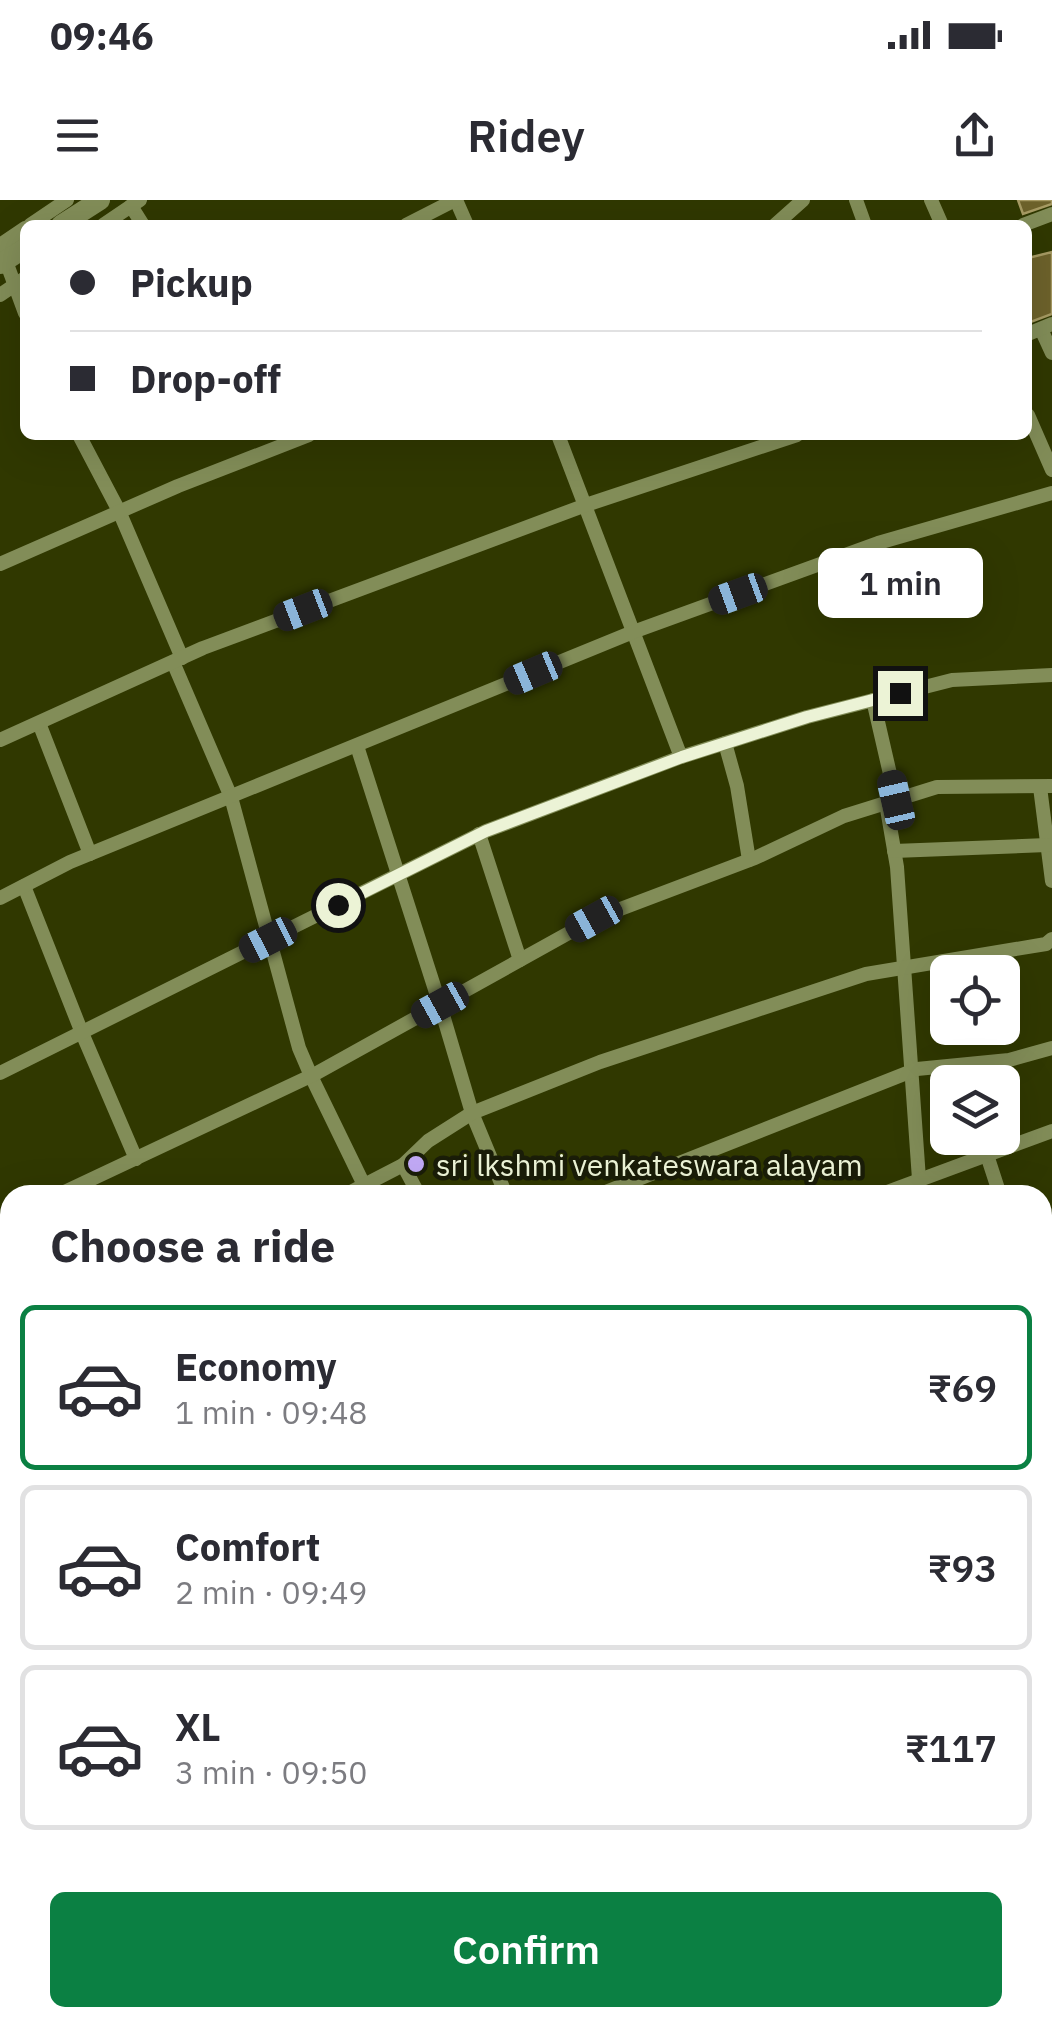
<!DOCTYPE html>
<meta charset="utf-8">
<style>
:root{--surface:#fff;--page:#f7f7f7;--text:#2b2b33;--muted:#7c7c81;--line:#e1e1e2;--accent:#0b8043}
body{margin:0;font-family:"IBM Plex Sans",sans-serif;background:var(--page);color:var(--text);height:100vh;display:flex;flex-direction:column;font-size:38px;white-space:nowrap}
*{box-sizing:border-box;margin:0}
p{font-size:32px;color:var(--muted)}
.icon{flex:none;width:55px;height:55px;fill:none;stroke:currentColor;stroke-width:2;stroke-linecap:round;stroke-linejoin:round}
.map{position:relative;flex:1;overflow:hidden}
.side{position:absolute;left:0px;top:985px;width:1052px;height:842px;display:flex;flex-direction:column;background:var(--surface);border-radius:30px 30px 0 0;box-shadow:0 10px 40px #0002}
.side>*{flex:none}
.top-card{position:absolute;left:20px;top:20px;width:1012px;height:220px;border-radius:15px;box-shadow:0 10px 40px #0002;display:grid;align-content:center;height:220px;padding:0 50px;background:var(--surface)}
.buttons{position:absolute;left:930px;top:755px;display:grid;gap:20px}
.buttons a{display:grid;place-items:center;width:90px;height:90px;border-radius:15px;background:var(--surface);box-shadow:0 10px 40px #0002;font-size:50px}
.end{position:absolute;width:45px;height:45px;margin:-22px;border:12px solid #ecf3d6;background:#111;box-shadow:0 0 0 5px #111}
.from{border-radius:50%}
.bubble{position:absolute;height:70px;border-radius:15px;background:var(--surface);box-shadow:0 10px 40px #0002;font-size:32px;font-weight:600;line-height:70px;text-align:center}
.car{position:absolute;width:30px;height:60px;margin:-30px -15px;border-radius:12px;box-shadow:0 0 8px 2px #0007;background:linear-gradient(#222 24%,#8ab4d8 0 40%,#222 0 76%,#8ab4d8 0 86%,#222 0)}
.top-card b{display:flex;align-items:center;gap:35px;height:95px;font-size:38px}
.top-card b+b{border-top:2px solid var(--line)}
.top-card i{width:25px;height:25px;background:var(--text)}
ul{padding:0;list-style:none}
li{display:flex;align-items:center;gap:30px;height:165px;margin:0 20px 15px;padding:0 30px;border:5px solid var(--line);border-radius:15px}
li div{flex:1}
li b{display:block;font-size:38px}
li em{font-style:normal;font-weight:600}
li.on{border-color:var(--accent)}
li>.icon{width:90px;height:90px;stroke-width:1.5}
h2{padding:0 50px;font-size:45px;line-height:120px}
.action{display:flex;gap:20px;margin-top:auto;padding:20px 50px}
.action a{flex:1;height:115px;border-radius:15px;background:var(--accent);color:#fff;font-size:40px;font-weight:600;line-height:115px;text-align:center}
.status{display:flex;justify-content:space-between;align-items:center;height:70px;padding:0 50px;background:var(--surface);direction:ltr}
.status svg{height:28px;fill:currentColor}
header{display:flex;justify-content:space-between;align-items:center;height:130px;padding:0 50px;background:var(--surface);font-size:45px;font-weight:600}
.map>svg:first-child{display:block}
.building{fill:#6d622b;stroke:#a69a63;stroke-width:2.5}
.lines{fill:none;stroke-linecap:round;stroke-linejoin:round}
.street{stroke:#828d58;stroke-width:14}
.secondary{stroke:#828d58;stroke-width:20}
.rail{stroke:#979f76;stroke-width:5;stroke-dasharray:5 10;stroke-linecap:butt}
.route{stroke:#ecf3d6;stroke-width:12}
.poi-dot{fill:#c0a8f4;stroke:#1a1d08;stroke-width:4}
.labels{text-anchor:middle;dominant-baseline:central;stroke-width:9;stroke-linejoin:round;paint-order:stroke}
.poi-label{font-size:30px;fill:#ecf3d6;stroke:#1a1d08;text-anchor:start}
</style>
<div class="status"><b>09:46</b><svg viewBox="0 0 49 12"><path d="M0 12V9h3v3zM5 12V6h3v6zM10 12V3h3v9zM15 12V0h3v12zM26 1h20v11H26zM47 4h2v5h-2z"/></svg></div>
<header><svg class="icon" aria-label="menu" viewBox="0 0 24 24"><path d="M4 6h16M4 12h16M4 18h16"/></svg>Ridey<svg class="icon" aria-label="share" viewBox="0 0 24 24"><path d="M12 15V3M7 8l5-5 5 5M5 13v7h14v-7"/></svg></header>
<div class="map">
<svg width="1052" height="1827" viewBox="0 0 1052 1827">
<rect width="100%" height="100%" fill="#303800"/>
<g class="building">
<path d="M1018 0H1052V4L1023 14Z"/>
<path d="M1052 52V114L1028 123V58Z"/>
</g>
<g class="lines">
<g class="street">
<path d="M456 0 467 25"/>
<path d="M856 0 865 25"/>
<path d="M931 0 942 25"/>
<path d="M131 6 143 25"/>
<path d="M30 25 67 0"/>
<path d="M103 25 140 0"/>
<path d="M406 25 455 0"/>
<path d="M775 25 803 0"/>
<path d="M1023 25 1052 14"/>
<path d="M0 45 25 113"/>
<path d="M0 45 25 28"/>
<path d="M0 95 25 78"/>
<path d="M1041 129 1052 153"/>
<path d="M1028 134 1052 124"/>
<path d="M1028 215 1052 270"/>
<path d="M79 235 119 311 182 458"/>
<path d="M558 235 681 557"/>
<path d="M0 364 178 286 309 235"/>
<path d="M173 462 231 597 299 848 311 876 364 985"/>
<path d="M873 500 896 600"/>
<path d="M39 523 90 654"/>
<path d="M0 540 203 448 586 305 797 235"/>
<path d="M725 543 737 586 749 660"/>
<path d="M357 546 440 805 472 913 506 995"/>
<path d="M1040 587 1052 681"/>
<path d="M886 603 897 667 919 979"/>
<path d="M479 634 520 760"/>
<path d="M894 651 1047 645"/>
<path d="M24 686 82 833 136 959"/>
<path d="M0 698 70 662 633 432 878 343 1052 293"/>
<path d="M0 873 486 631 681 557 807 517 952 480 1052 475"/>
<path d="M987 955 1000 995"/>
<path d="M403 965 419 995"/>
<path d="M58 995 315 874 594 719 755 658 844 616 937 587 1052 586"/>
<path d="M345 995 403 965 428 941 472 913 600 862 866 774 1046 744 1052 739"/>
<path d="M598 995 917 869 1009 860 1052 848"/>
<path d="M879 995 1052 931"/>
<path d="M0 1022 10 1018"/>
<path d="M1042 1042 1052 1039"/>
<path d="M0 1136 10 1132"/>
<path d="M0 1155 10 1186"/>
<path d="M1042 1155 1052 1182"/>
<path d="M0 1304 10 1328"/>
<path d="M1042 1305 1052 1300"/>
<path d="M1042 1536 1052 1532"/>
<path d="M1042 1699 1052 1714"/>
<path d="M184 1818 186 1827"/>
<path d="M918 1818 933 1822H1052"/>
<path d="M721 1827V1818"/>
</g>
<g class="secondary">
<path d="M61 25 100 0"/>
<path d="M0 64 25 48"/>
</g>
<g class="rail">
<path d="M0 1384 10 1409"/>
<path d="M0 1422 10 1449"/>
<path d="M109 1818 111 1827"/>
<path d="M126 1818 127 1827"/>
</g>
</g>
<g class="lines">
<path class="route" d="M338 705 486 631 682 557 807 517 900 493"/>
</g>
<circle class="poi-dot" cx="416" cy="964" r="10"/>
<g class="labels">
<g class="poi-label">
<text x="436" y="964">sri lkshmi venkateswara alayam</text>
</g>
</g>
</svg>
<div class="buttons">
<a><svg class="icon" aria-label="locate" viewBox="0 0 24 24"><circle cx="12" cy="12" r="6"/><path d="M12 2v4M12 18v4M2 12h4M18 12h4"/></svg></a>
<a><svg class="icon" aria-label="layers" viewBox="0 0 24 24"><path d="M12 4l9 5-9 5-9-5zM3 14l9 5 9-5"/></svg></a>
</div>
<i class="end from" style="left:338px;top:705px"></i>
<i class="end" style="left:900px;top:493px"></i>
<div class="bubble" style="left:818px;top:348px;width:165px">1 min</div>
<i class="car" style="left:738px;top:394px;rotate:250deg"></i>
<i class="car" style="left:303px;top:410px;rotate:249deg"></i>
<i class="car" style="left:533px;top:473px;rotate:247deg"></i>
<i class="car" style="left:896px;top:600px;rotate:347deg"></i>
<i class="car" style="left:594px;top:719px;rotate:241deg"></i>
<i class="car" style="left:268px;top:740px;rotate:243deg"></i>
<i class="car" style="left:440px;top:805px;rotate:241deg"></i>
<div class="top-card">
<b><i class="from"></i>Pickup</b>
<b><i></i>Drop-off</b>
</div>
<section class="side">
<h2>Choose a ride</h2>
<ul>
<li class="on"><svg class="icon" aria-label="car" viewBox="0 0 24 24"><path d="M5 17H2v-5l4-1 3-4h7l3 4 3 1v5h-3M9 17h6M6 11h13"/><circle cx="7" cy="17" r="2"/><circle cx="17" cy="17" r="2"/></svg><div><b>Economy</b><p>1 min · 09:48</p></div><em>₹69</em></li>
<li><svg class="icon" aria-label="car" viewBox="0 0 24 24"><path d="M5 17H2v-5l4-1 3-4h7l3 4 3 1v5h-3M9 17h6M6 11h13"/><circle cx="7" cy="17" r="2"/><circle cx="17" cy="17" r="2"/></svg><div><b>Comfort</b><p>2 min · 09:49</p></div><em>₹93</em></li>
<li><svg class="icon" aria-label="car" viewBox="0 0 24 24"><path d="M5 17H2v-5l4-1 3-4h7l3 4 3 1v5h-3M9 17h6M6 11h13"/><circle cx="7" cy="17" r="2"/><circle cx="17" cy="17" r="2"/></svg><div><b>XL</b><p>3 min · 09:50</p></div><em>₹117</em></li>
</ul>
<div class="action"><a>Confirm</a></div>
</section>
</div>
